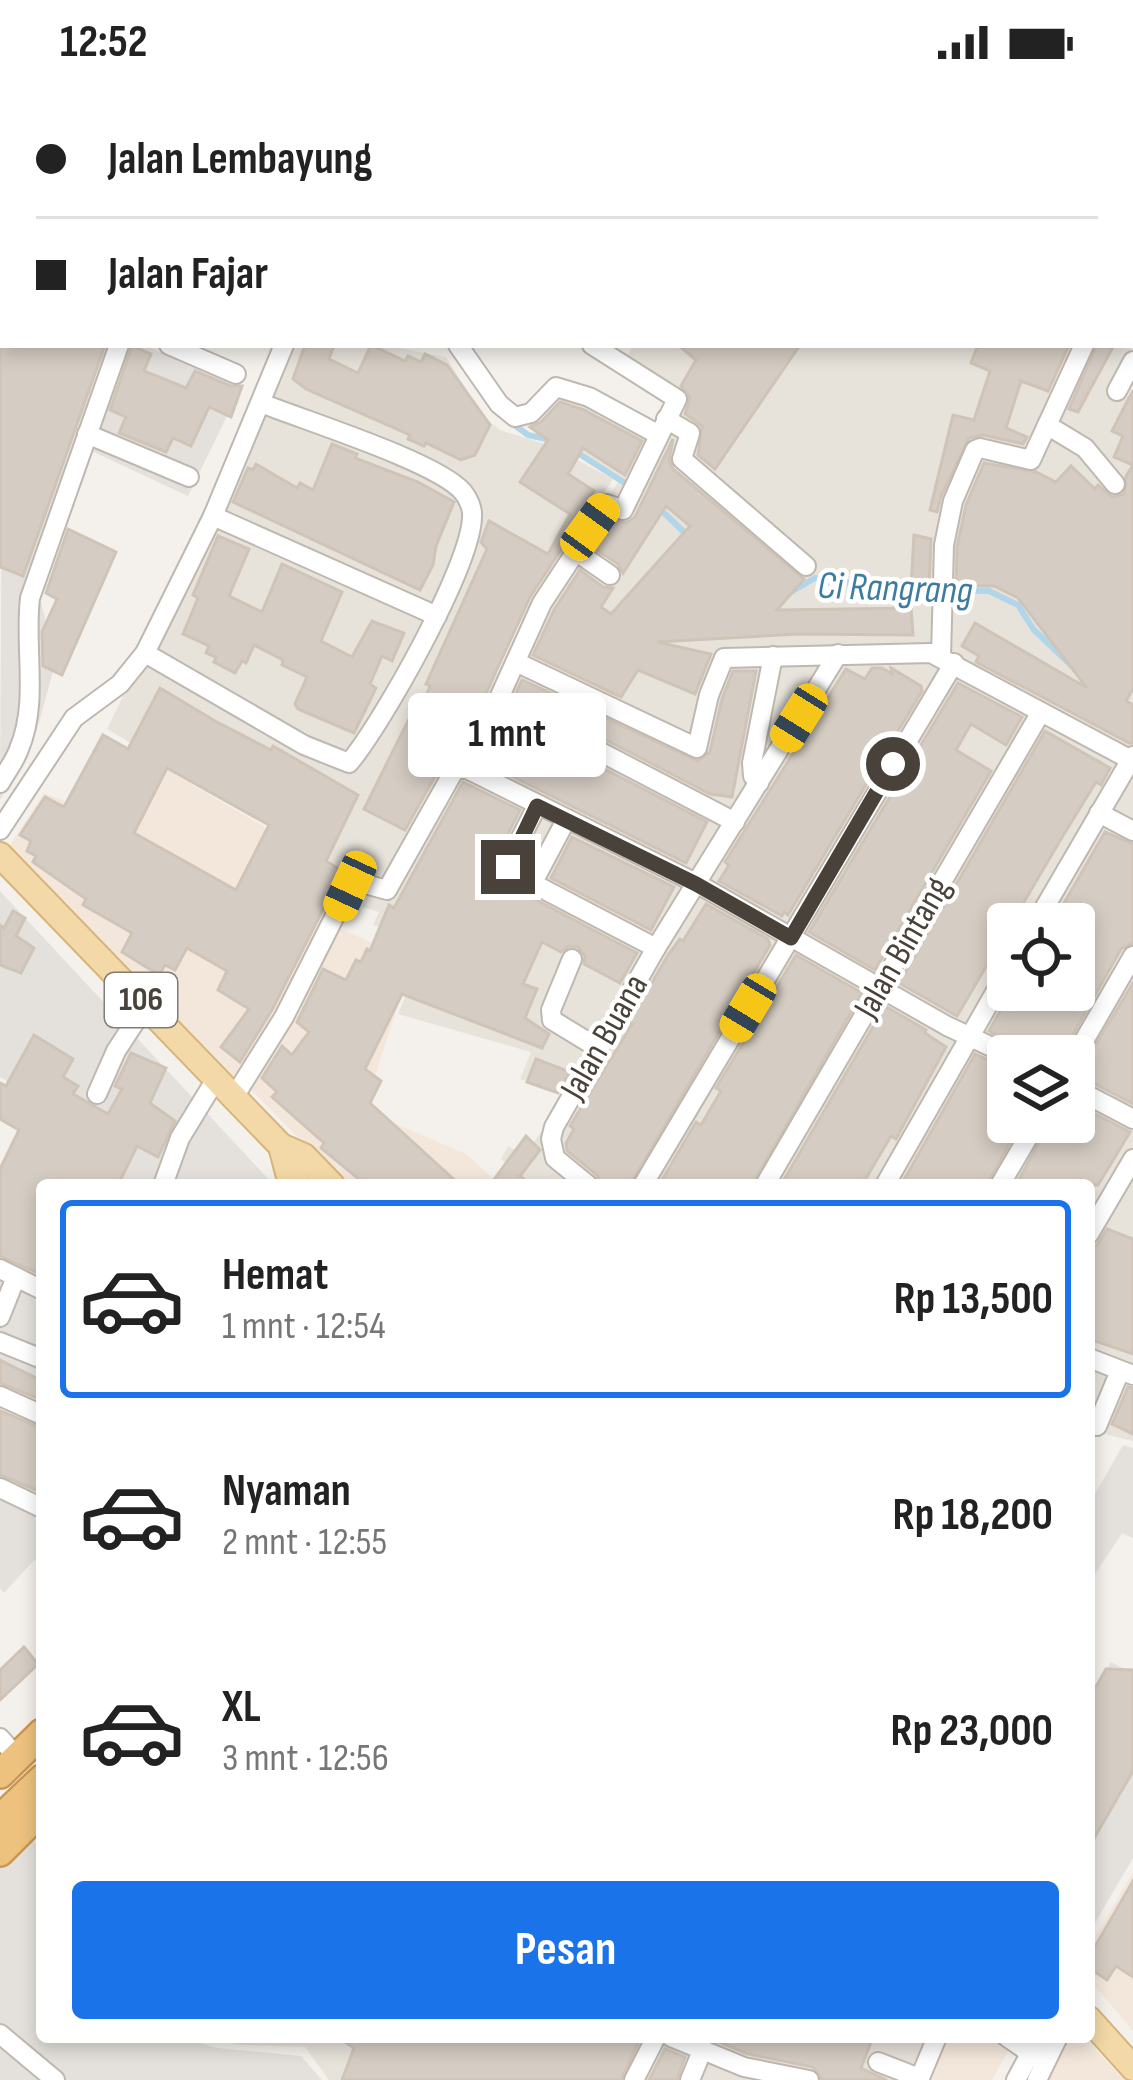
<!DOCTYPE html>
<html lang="id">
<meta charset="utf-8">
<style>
:root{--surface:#fff;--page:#f2f2f2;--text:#222;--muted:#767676;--line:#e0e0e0;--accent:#1a73e8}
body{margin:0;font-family:"Sofia Sans Condensed",sans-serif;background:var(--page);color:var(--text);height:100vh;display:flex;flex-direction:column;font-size:45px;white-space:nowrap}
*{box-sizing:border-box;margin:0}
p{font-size:39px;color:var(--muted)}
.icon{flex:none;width:66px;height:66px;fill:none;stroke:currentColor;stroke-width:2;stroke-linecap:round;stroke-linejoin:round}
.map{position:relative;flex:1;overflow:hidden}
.drawer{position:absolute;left:36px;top:1095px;width:1059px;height:864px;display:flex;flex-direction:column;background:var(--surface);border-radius:12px;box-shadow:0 6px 18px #0003}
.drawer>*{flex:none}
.guide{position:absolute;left:0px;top:0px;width:1134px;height:264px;box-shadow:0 6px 18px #0003;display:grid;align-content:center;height:264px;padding:0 36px;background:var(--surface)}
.fabs{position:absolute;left:987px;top:819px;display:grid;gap:24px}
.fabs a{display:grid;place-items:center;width:108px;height:108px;border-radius:12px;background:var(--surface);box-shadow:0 6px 18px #0003;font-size:60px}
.end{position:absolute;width:54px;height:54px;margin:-27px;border:15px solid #48423a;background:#fff;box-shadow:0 0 0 6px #fff}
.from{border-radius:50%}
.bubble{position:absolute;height:84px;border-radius:12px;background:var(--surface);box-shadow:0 6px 18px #0003;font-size:39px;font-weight:700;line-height:84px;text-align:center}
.car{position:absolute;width:36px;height:72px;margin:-36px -18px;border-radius:15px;box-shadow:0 0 9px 3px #0007;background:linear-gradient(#f5c518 24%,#345 0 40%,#f5c518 0 76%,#345 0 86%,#f5c518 0)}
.guide b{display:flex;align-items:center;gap:42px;height:114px;font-size:45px}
.guide b+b{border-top:3px solid var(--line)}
.guide i{width:30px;height:30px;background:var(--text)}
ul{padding:21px 0 0;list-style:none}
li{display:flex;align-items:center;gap:36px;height:198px;margin:0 24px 18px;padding:0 12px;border:6px solid transparent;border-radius:12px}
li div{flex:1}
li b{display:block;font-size:45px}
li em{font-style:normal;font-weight:700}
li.current{border-color:var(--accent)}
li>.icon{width:108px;height:108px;stroke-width:1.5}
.cta{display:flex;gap:24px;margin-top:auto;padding:24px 36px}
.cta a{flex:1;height:138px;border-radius:12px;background:var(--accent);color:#fff;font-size:48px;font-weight:700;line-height:138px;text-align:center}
.status{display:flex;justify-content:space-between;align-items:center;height:84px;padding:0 60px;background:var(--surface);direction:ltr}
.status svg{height:33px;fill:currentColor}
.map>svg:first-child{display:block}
.residential{fill:#e7e3db;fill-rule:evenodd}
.commercial{fill:#f3e7db}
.industrial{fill:#e4e1dd}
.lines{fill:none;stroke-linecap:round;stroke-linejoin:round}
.stream{stroke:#b1d5e9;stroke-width:6}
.building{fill:#d5cdc3;stroke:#cfc4b7;stroke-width:3;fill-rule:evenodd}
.minor-casing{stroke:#bfb8b0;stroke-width:22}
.major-casing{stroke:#d7b478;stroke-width:28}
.highway-casing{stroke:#cc964f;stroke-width:32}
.minor{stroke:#fff;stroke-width:18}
.major{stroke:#f3d9a7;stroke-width:24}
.highway{stroke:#edc27e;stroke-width:27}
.route{stroke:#48423a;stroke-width:15}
.labels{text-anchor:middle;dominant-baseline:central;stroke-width:9;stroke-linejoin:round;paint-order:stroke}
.shield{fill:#fff;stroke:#7f7b75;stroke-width:3}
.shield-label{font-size:33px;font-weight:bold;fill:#48423a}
.street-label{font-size:36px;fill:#48423a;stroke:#fff}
.water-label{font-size:39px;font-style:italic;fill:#3d7ca0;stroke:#fff}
</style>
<div class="status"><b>12:52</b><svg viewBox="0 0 49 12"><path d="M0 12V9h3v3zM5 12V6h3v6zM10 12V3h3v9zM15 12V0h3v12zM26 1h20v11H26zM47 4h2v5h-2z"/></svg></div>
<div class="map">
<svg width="1133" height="1996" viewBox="0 0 1133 1996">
<rect width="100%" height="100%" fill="#f4f1ec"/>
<g class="residential">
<path d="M67 0H449L66 3Z"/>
<path d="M834 0H1133V149L1131 152V3H832Z"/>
<path d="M1131 253 1133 300 1125 310 1133 316V408L1125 421 1133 428V1357L1089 1346V1101H532L501 1075 508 1062 524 1071 569 1011 520 995 531 968 398 930 421 875 395 861 400 849 373 841 379 828 362 823 374 797 358 794 107 645 294 261H383L446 273 483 332 500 346 551 362 613 395 511 553 386 800 379 799 388 804 516 553 620 395 526 340 551 300 650 348 674 321 623 280 633 261H1131ZM1008 840H1074V906H1008ZM1008 972H1074V1038H1008Z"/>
<path d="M189 1953H927L911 1996H329L305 1963 243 1961Z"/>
</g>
<g class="commercial">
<path d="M102 648 350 793 236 997 10 761 44 709 68 718Z"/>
<path d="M335 842 412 877 364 1026 466 1070 500 1101H345L244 999Z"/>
<path d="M1133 1788V1947L1089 1895V1863Z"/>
<path d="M933 1953H1016L992 1996H915Z"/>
<path d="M1069 1953H1084L1124 1996H1046Z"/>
</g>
<g class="industrial">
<path d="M3 158V261H144L241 303 188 412 85 364 36 500 56 576 38 642 0 716Z"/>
<path d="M0 807 274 1101H82L67 1032 0 993Z"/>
<path d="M0 1091 42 1101V1479L34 1476 4 1509 0 1504Z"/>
<path d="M1123 1361 1133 1364V1454L1122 1449 1089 1499V1403L1095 1410Z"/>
<path d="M1111 1578 1133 1589V1774L1089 1849V1618Z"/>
<path d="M32 1756 42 1762V1861L36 1869 42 1877V1953H181L217 1964 301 1972 322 1996H0V1783Z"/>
</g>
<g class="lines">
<g class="stream">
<path d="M0 72H3"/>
<path d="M509 337 528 351 551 356"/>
<path d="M573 366 628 401"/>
<path d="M658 423 687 451"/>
<path d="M784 512 815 494 909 507H989L1018 521 1034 546 1074 584"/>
</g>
</g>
<g class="building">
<path d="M0 261H105L23 492 0 483Z"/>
<path d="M305 261H334L329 275 358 289 371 261 405 277 408 272 421 278 425 270 447 281 490 341 475 371 461 376 426 359 424 362 408 355 410 351 306 305 293 295Z"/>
<path d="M678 261H800L715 385 698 371 702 342 685 330 690 313 681 302 696 276Z"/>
<path d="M978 261H1069L1048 307 1021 297 1006 344 1027 353 1023 360 983 351 969 354 941 412 937 428 930 426 953 331 974 336 990 287 971 279Z"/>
<path d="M1097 261H1114L1078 328 1069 325Z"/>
<path d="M132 262 151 270 144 287 186 304 195 287 231 302H242L231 333 209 323 191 362 173 354 166 368 119 349 126 333 110 326Z"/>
<path d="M1133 306V605L1126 617 1133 621V659H1129L976 578 979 572 962 562 975 539 1087 604 1018 514 994 502H956L957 463 966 421 984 379 1036 388 1056 398 1071 382 1095 405 1098 401 1112 413 1124 410 1126 392 1133 381 1114 373 1123 352 1112 347Z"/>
<path d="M560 318 584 326 642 357 625 391 583 364 568 390 594 407 591 411 595 414 530 513 458 671 443 678 405 746 364 725 408 637 412 640 427 610 430 602 426 600 487 465 481 458 489 437 548 470 570 430 520 398 548 356 530 343 541 338Z"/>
<path d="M673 355 669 377 673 385 804 495 777 526 911 524 913 551 797 550 657 558 711 570 695 610 638 586 621 613 533 571 554 526 580 486 603 503 613 504 601 523 611 530 690 442 666 422 623 489 618 480 594 464 612 436 626 439 635 433Z"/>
<path d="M332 360 357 370 355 374 418 398 454 418 436 462 433 481 420 506 233 418 248 384 253 386 256 380 297 404 300 399 313 406Z"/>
<path d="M68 445 116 468 62 591 43 582 42 548 57 515 46 509Z"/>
<path d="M914 451 931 455 929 503 911 504Z"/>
<path d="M218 452 249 465 229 512 262 528 282 480 342 508 321 557 352 573 372 537 404 549 392 577 382 572 370 600 376 604 354 649 298 625 295 620 307 593 282 581 283 576 254 561 246 579 242 577 235 589 214 578 216 573 206 569 209 562 183 550 198 514 193 511Z"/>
<path d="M872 584H882L892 590 891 584 921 602 922 607 788 831 784 828 782 832 719 797 729 781 725 778 846 585 865 595Z"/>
<path d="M733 587H756L732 713 710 710 516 609 522 596 698 677 710 668 722 615Z"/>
<path d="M958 599 1022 633 1006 661 971 640 956 666 991 687 875 886 809 848Z"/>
<path d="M160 604 215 637 271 666 273 662 358 711 326 777 346 789 338 796 272 926 240 978 221 963 249 925 218 906 227 887 187 864 175 886 165 881 159 891 122 868 132 849 83 821 86 815 33 778 36 772 27 767 31 757 20 751 45 713 64 723 103 651 128 665ZM167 684 269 741 236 806 134 749Z"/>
<path d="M510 636 707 738 686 779 485 679 500 644 505 646Z"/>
<path d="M1045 647 1110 684 1101 701 1096 698 1061 755 957 932 899 899Z"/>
<path d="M463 698 520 726 497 772 496 795 637 869 620 899 584 880 585 872 578 863 569 862 561 868 542 858 523 900 537 905 525 934 549 950 542 964 402 910 365 985 381 997 370 1019 460 1101H366L321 1064 324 1059 272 1013 277 1008 262 994 282 962 292 971 309 948 297 938 323 885 346 896 356 876 361 878 367 865 370 867 389 821 394 824Z"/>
<path d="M1105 748 1133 760V859L1121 865 1061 972H1033L989 947 1012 906H1074V840H1052Z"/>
<path d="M572 753 674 803 651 846 551 794Z"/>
<path d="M706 820 768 855 770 861 630 1101H601L597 1091 567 1067 566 1059 574 1045 570 1042 632 940 629 938 668 871 680 855 683 857Z"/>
<path d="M13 827 25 834 16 852 34 864 21 889 0 881V841L4 844Z"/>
<path d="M796 871 862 909 752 1101H659L696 1038 701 1041 721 1007 716 1004Z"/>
<path d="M1133 899V1020L1082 993 1085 988 1081 985Z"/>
<path d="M885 922 926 946 925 949 946 963 896 1055 891 1052 862 1101H781Z"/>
<path d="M34 951 73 975 63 993 78 1002 73 1010 108 1030 122 1005 115 1002 131 969 166 984 150 1019 175 1037 158 1073 137 1062 118 1101H42V1191L0 1172V1085L19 1046 0 1035V999L6 1002Z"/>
<path d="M975 970 1008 985V1038H1021L987 1101H901Z"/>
<path d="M536 975 570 988 558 1009 527 998Z"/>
<path d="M1074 1019 1130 1048 1098 1101H1016L1050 1038H1074Z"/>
<path d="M526 1052 540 1066 520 1092 531 1101H490Z"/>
<path d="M1107 1145 1133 1155V1270L1089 1255V1163L1097 1161Z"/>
<path d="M0 1276 42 1297V1316L0 1299Z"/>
<path d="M1128 1303 1133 1304V1350L1112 1340Z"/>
<path d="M0 1327 42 1344V1393L36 1406 0 1391Z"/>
<path d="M24 1563 38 1580 0 1616V1586Z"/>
<path d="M1106 1585 1133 1586V1687L1089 1763V1615Z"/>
<path d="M1133 1797V1893L1116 1882 1107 1896 1089 1884V1873Z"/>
<path d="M338 1953H641L621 1996H342L354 1964Z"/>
<path d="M707 1953H873L861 1984 887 1996H822L813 1983 748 1970Z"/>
<path d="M665 1965 685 1973 677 1996H649Z"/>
</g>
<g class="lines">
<g class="minor-casing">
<g id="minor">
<path d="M61 0 69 3"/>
<path d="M268 0 271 3"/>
<path d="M356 0 363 3"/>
<path d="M543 0 550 3"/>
<path d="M930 0 937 3"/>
<path d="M413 3 415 0"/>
<path d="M507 3 509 0"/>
<path d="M752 3 753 0"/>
<path d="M1131 82 1133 83"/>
<path d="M0 84 3 85"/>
<path d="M1131 165 1133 160"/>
<path d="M0 172 3 164"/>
<path d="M1131 251 1133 252"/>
<path d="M169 261 236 290"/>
<path d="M458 261 499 320 515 333 531 329 556 303 589 313 659 351"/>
<path d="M1117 307 1133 277"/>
<path d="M666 335 690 349 682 375 806 482"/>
<path d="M1047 341 1085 364 1115 400"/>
<path d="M87 350 189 393"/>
<path d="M213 432 437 532"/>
<path d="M574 466 610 491"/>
<path d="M145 569 304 661 349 679C382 640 471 482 472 433 473 425 468 414 463 408 438 378 303 336 261 319"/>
<path d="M941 573 944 461 953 417 975 366 980 364 1031 376 1084 261"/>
<path d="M516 578 697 664 709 611 724 574 931 569 1131 676"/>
<path d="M501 616 735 738"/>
<path d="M467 685 696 799 947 942 1011 972"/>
<path d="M0 699C6 688 15 677 19 665 39 618 24 564 30 514L119 261"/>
<path d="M759 699 753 692 752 679 773 572"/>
<path d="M537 722 509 777V787L656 864"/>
<path d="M1099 729 1133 747"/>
<path d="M0 746 74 634 120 600 145 569 213 432 284 261"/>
<path d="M532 800 566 736"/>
<path d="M1035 840 1133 672"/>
<path d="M572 875 551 926 552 936 598 964"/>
<path d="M1074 974 1133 872"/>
<path d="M1074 1004 1133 1035"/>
<path d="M97 1010 116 967 146 921"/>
<path d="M234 1013 284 933 350 802 358 798 387 806 455 685H467L542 519 607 420 623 426 677 315 592 261"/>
<path d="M163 1101 180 1054 216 995"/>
<path d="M588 1101 555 1074 551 1055 554 1043 656 864 838 570"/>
<path d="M643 1101 954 579"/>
<path d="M765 1101 1041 628"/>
<path d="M885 1101 1008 886"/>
<path d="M1000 1101 1037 1038"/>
<path d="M1089 1150 1133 1075"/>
<path d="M0 1185 42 1206"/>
<path d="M0 1233 16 1193"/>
<path d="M0 1258 42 1275"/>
<path d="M1089 1274 1133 1291"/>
<path d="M0 1312 42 1331"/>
<path d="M1097 1342 1120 1287"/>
<path d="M0 1404 42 1424"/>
<path d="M0 1654 18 1674"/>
<path d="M0 1950 55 1996"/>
<path d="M671 1953 744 1983 809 1996"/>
<path d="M1007 1953 1036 1973"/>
<path d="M878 1978 919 1994"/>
<path d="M634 1996 656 1953"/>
<path d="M690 1996 702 1967"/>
<path d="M919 1996 937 1953"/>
<path d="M1016 1996 1039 1953"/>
<path d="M1037 1996 1058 1953"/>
</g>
</g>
<g class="major-casing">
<g id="major">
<path d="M0 771 281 1062 304 1072 332 1101"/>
<path d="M281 1062 288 1089 299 1101"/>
<path d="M1089 1935 1133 1984"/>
</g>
</g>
<g class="highway-casing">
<g id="highway">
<path d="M0 1690 42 1649"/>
<path d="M0 1735 42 1695"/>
<path d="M0 1768 42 1726"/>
</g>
</g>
<use href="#minor" class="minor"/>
<use href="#major" class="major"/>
<use href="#highway" class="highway"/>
</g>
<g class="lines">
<path class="route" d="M508 783 537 722 696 800 791 854 893 680"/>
</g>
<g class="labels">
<rect class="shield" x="105" y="889" width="72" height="54" rx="9"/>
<g class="shield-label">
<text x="141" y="916">106</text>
</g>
<g class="street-label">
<text transform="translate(903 864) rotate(-60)">Jalan Bintang</text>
<text transform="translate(605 953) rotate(-60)">Jalan Buana</text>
</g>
<g class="water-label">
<text transform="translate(895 505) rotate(2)">Ci Rangrang</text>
</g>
</g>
</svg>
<div class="fabs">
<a><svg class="icon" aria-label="locate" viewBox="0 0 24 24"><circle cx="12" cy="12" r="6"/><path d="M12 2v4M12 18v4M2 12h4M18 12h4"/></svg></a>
<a><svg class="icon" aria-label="layers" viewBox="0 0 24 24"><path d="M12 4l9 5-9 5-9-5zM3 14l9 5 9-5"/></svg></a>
</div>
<i class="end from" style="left:893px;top:680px"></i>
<i class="end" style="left:508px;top:783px"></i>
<div class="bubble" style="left:408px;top:609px;width:198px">1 mnt</div>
<i class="car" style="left:590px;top:443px;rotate:36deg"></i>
<i class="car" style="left:799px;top:634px;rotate:212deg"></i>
<i class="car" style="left:350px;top:802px;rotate:205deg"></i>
<i class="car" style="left:748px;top:924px;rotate:211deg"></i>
<div class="guide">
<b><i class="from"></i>Jalan Lembayung</b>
<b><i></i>Jalan Fajar</b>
</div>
<section class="drawer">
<ul>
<li class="current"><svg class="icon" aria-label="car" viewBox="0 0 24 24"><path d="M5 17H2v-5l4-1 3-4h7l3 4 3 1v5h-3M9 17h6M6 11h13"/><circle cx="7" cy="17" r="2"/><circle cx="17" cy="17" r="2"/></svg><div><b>Hemat</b><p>1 mnt · 12:54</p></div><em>Rp 13,500</em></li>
<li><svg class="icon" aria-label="car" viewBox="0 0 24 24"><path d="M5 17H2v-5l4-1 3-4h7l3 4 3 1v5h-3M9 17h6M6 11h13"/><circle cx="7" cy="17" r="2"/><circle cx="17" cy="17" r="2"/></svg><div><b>Nyaman</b><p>2 mnt · 12:55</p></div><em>Rp 18,200</em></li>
<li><svg class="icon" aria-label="car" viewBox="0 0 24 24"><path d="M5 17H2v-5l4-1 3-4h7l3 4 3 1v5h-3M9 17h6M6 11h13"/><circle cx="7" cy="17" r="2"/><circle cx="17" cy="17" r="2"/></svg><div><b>XL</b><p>3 mnt · 12:56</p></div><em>Rp 23,000</em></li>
</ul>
<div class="cta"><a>Pesan</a></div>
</section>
</div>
